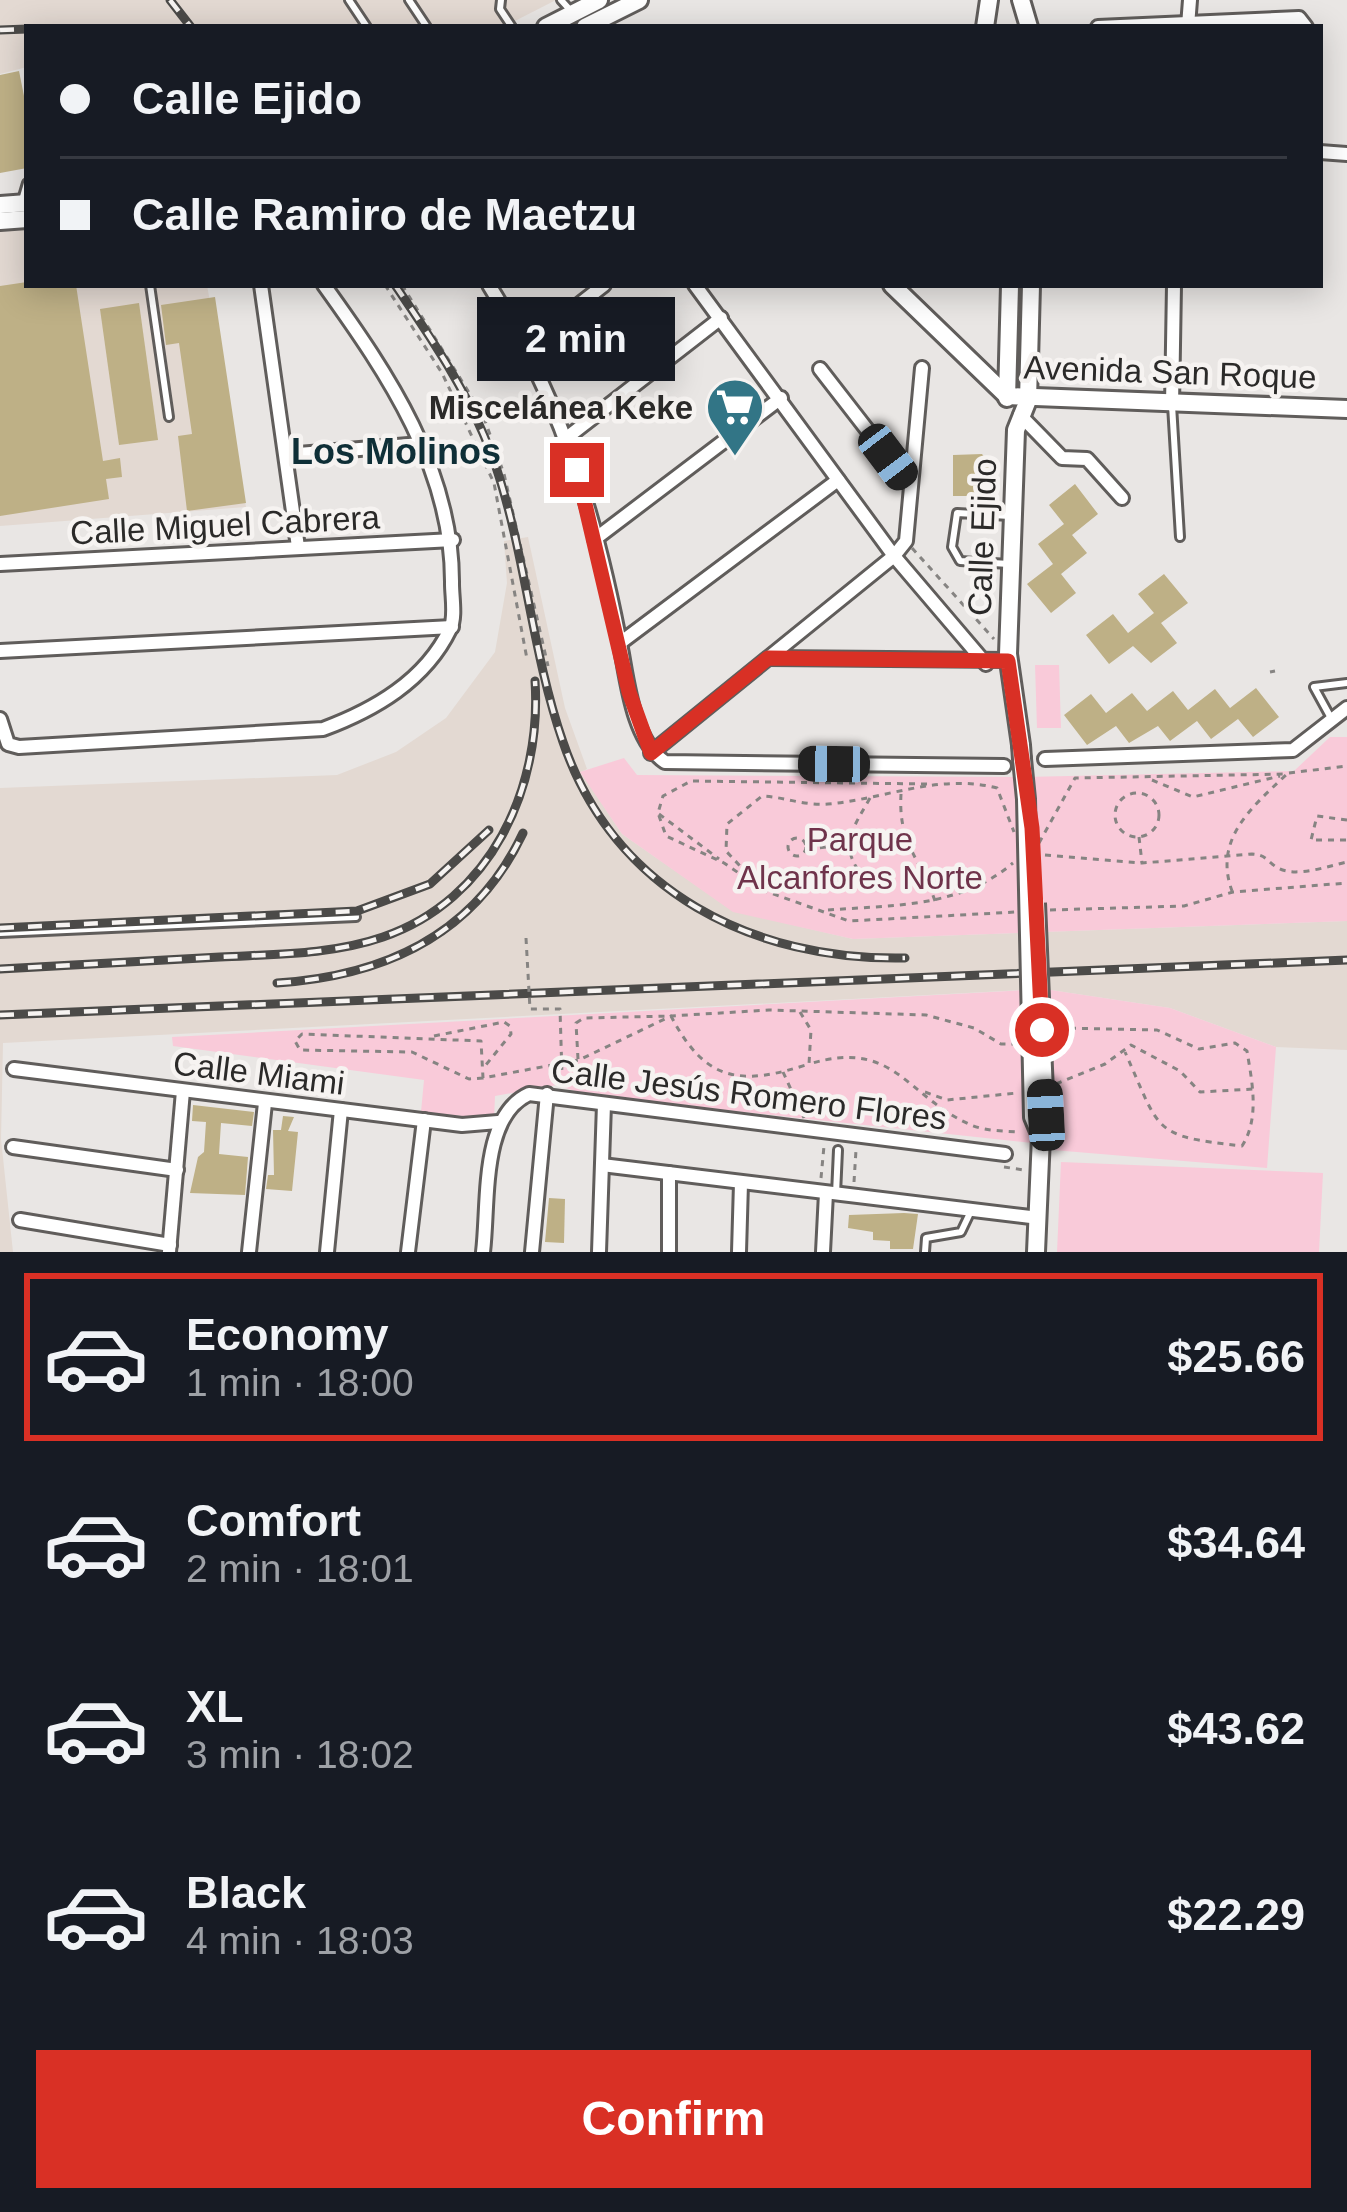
<!DOCTYPE html>
<meta charset="utf-8">
<style>
:root{--surface:#171b24;--page:#20242c;--text:#f1f3f6;--muted:#9ea1a6;--line:#363941;--accent:#d93025}
body{margin:0;font-family:Helvetica,sans-serif;background:var(--page);color:var(--text);height:100vh;display:flex;flex-direction:column;font-size:45px;white-space:nowrap}
*{box-sizing:border-box;margin:0}
p{font-size:39px;color:var(--muted)}
.icon{flex:none;width:66px;height:66px;fill:none;stroke:currentColor;stroke-width:2;stroke-linecap:round;stroke-linejoin:round}
.map{position:relative;height:1252px;overflow:hidden}
.details{display:flex;flex-direction:column;background:var(--surface);flex:1}
.details>*{flex:none}
.guide{position:absolute;left:24px;top:24px;width:1299px;height:264px;border-radius:0px;box-shadow:0 6px 30px #0003;display:grid;align-content:center;height:264px;padding:0 36px;background:var(--surface)}
.end{position:absolute;width:54px;height:54px;margin:-27px;border:15px solid #d93025;background:#fff;box-shadow:0 0 0 6px #fff}
.from{border-radius:50%}
.bubble{position:absolute;height:84px;border-radius:0px;background:var(--surface);box-shadow:0 6px 30px #0003;font-size:39px;font-weight:800;line-height:84px;text-align:center}
.car{position:absolute;width:36px;height:72px;margin:-36px -18px;border-radius:15px;box-shadow:0 0 9px 3px #0007;background:linear-gradient(#222 24%,#8ab4d8 0 40%,#222 0 76%,#8ab4d8 0 86%,#222 0)}
.guide b{display:flex;align-items:center;gap:42px;height:114px;font-size:45px}
.guide b+b{border-top:3px solid var(--line)}
.guide i{width:30px;height:30px;background:var(--text)}
ul{padding:21px 0 0;list-style:none}
li{display:flex;align-items:center;gap:36px;height:168px;margin:0 24px 18px;padding:0 12px;border:6px solid transparent;border-radius:0px}
li div{flex:1}
li b{display:block;font-size:45px}
li em{font-style:normal;font-weight:800}
li.on{border-color:var(--accent)}
li>.icon{width:108px;height:108px;stroke-width:1.5}
.button{display:flex;gap:24px;margin-top:auto;padding:24px 36px}
.button a{flex:1;height:138px;border-radius:0px;background:var(--accent);color:#fff;font-size:48px;font-weight:800;line-height:138px;text-align:center}
.map>svg:first-child{display:block}
.built{fill:#e3d9d2}
.green{fill:#f9cad9}
.building{fill:#beb086}
.lines{fill:none;stroke-linecap:round;stroke-linejoin:round}
.lane-casing{stroke:#605d5b;stroke-width:12}
.street-casing{stroke:#605d5b;stroke-width:18}
.secondary-casing{stroke:#605d5b;stroke-width:22}
.path{stroke:#868482;stroke-width:3;stroke-dasharray:6 6;stroke-linecap:butt}
.lane{stroke:#fff;stroke-width:6}
.street{stroke:#fff;stroke-width:12}
.secondary{stroke:#fff;stroke-width:16}
.rail-casing{stroke:#4b4a48;stroke-width:9}
.rail{stroke:#f6f3f1;stroke-width:4.5;stroke-dasharray:14;stroke-linecap:butt}
.secondary-bridge-casing{stroke:#605d5b;stroke-width:22;stroke-linecap:butt}
.path-bridge{stroke:#868482;stroke-width:3;stroke-dasharray:6 6;stroke-linecap:butt}
.secondary-bridge{stroke:#fff;stroke-width:16}
.route{stroke:#d93025;stroke-width:15}
.labels{text-anchor:middle;dominant-baseline:central;stroke-width:9;stroke-linejoin:round;paint-order:stroke}
.street-label{font-size:33px;fill:#2b2a29;stroke:#f6f3f1}
.poi-label{font-size:33px;font-weight:bold;fill:#2b2a29;stroke:#f6f3f1;text-anchor:end}
.park-label{font-size:33px;fill:#6f334b;stroke:#f6f3f1}
.neighbourhood-label{font-size:36px;font-weight:bold;fill:#0f2f37;stroke:#f6f3f1}
</style>
<div class="map">
<svg width="1347" height="1252" viewBox="0 0 1347 1252">
<rect width="100%" height="100%" fill="#e9e6e4"/>
<g class="built">
<path d="M0 0H556L503 27H27V67L0 74Z"/>
<path d="M27 223V285H207L246 507 0 526V225Z"/>
<path d="M528 537 565 708 587 769 581 772 622 834 733 911 853 939 1347 921V1050L1276 1047 1170 1008 1044 989 3 1043 1 1139 13 1252H0V788L337 775 396 752 446 718 495 652 507 583 504 541Z"/>
</g>
<g class="green">
<path d="M1035 665H1059L1061 728H1037Z"/>
<path d="M1330 737H1347V921L853 939 733 912 622 834 580 772 624 758 637 775 1024 777 1294 771Z"/>
<path d="M1044 989 1170 1008 1276 1047 1267 1168 1053 1150 1041 1144 586 1095 557 1085 495 1096 494 1119 421 1112 424 1080 173 1046 172 1037Z"/>
<path d="M1061 1162 1323 1173 1319 1252H1057Z"/>
</g>
<g class="building">
<path d="M19 71 27 111V168L0 173V75Z"/>
<path d="M27 282 76 285 103 461 120 458 122 477 106 479 109 499 0 516V286Z"/>
<path d="M215 297 246 503 187 511 178 436 192 434 179 343 166 345 161 305Z"/>
<path d="M139 303 158 440 119 445 100 309Z"/>
<path d="M982 454 989 463 988 496H953V455Z"/>
<path d="M1075 484 1098 514 1072 535 1087 553 1061 574 1076 593 1051 613 1027 584 1053 564 1038 544 1064 524 1049 505Z"/>
<path d="M1164 574 1188 603 1161 623 1177 643 1151 663 1133 646 1109 664 1086 635 1113 614 1128 633 1154 613 1138 594Z"/>
<path d="M1256 688 1279 717 1253 737 1238 719 1211 739 1197 721 1170 741 1158 726 1129 743 1116 726 1087 745 1064 715 1091 694 1106 713 1132 693 1147 711 1173 691 1188 710 1215 689 1230 708Z"/>
<path d="M193 1105 254 1112 252 1126 221 1123 219 1154 248 1157 245 1195 190 1193 198 1157 204 1152 206 1122 192 1121Z"/>
<path d="M283 1116 294 1117 288 1131 298 1132 292 1191 266 1189 268 1175H274L273 1130H281Z"/>
<path d="M549 1198 565 1199 564 1243 545 1242Z"/>
<path d="M904 1213 918 1214 913 1249H890V1241L873 1240V1232L848 1228 849 1215Z"/>
</g>
<g class="lines">
<g class="lane-casing">
<g id="lane">
<path d="M349 0 367 27"/>
<path d="M409 0 427 27"/>
<path d="M501 0 500 9 512 27"/>
<path d="M561 0 571 11"/>
<path d="M22 200 27 183"/>
<path d="M150 285 169 417"/>
<path d="M1172 405 1180 537"/>
<path d="M1009 564 960 561 952 547 957 513 1010 516"/>
<path d="M1331 718 1314 687 1347 683"/>
<path d="M0 933 356 917"/>
<path d="M836 1194 838 1150"/>
<path d="M925 1252 926 1238 961 1232 971 1211"/>
</g>
</g>
<g class="street-casing">
<g id="street">
<path d="M1188 26 1190 0"/>
<path d="M1098 27 1299 18 1306 27"/>
<path d="M1320 152 1347 154"/>
<path d="M261 285 298 547"/>
<path d="M489 285C562 401 597 520 622 654 628 688 635 742 665 762L1004 766"/>
<path d="M695 285 894 556 986 664"/>
<path d="M527 345 604 285"/>
<path d="M820 369 910 485"/>
<path d="M1172 405 1174 285"/>
<path d="M1020 415 1062 458 1087 459 1122 498"/>
<path d="M569 436 721 318"/>
<path d="M286 455 421 444"/>
<path d="M595 539 781 398"/>
<path d="M0 564 453 540"/>
<path d="M620 643 838 480"/>
<path d="M0 651 452 627"/>
<path d="M769 658 1008 660"/>
<path d="M0 719 8 744 19 747 323 729C374 710 425 681 450 629 456 618 452 597 452 584 453 470 388 374 324 285"/>
<path d="M651 753 894 556 906 541 922 368"/>
<path d="M1045 759 1293 750 1347 708"/>
<path d="M14 1069 462 1125 498 1122"/>
<path d="M13 1147 177 1170"/>
<path d="M602 1165 1039 1218"/>
<path d="M20 1220 170 1245"/>
<path d="M169 1252 183 1091"/>
<path d="M249 1252 265 1103"/>
<path d="M327 1252 341 1110"/>
<path d="M408 1252 424 1120"/>
<path d="M483 1252C489 1204 480 1116 529 1094L1005 1154"/>
<path d="M532 1252 547 1094"/>
<path d="M599 1252 604 1104"/>
<path d="M669 1252V1173"/>
<path d="M739 1252 741 1183"/>
<path d="M823 1252 826 1193"/>
</g>
</g>
<g class="secondary-casing">
<g id="secondary">
<path d="M1021 0 1029 27"/>
<path d="M546 27 599 0"/>
<path d="M585 27 639 0"/>
<path d="M985 27 989 0"/>
<path d="M0 205 27 203"/>
<path d="M0 221 27 219"/>
<path d="M892 285 1007 396 1347 409"/>
<path d="M1007 398 1010 285"/>
<path d="M1021 745 1008 654 1016 430 1028 400 1031 285"/>
<path d="M1022 759 1026 799"/>
<path d="M1036 1252 1041 1136"/>
</g>
</g>
<g class="path">
<path d="M385 285 442 373 494 483 527 659"/>
<path d="M402 285 483 415 504 474 548 666"/>
<path d="M912 548 994 639"/>
<path d="M1270 672 1275 671"/>
<path d="M1289 773 1347 766"/>
<path d="M1152 780 1193 797 1280 776"/>
<path d="M927 784 691 781 663 796 658 813 666 836 724 863 765 891 849 921 1016 912"/>
<circle cx="1137" cy="815" r="22"/>
<path d="M901 794C898 844 920 857 935 901"/>
<path d="M870 798C855 825 839 844 859 871L880 873"/>
<path d="M659 814 719 859"/>
<path d="M1347 820 1317 816 1311 840H1347"/>
<path d="M1139 837 1142 863"/>
<circle cx="797" cy="847" r="9"/>
<path d="M1039 843 1075 778 1287 774C1252 807 1213 839 1232 891"/>
<path d="M808 849 846 845"/>
<path d="M1045 855 1142 863 1252 854C1267 855 1266 861 1278 868 1296 878 1328 866 1347 862"/>
<path d="M756 883 726 851 727 824 762 796C785 797 804 806 828 804 885 799 939 773 997 788L1014 832"/>
<path d="M828 910C893 905 960 908 1013 863"/>
<path d="M1050 910 1184 906 1233 892 1347 883"/>
<path d="M800 1012 811 1030 809 1064C895 1038 905 1096 971 1125 985 1131 1004 1131 1019 1132"/>
<path d="M1058 1028 1157 1030 1199 1049 1235 1043 1247 1051C1252 1082 1260 1118 1242 1146 1151 1136 1161 1132 1125 1052"/>
<path d="M434 1036 504 1022 510 1026 511 1034 485 1066"/>
<path d="M578 1059 576 1023 584 1018 671 1016C706 1083 741 1086 809 1064"/>
<path d="M783 1072 804 1118"/>
<path d="M483 1078 469 1079 412 1052 300 1050 295 1041 302 1034 481 1041 483 1078 579 1060 671 1016 769 1010 926 1015 974 1028 1001 1044H1016"/>
<path d="M1056 1084 1105 1064 1131 1045 1180 1071 1200 1092 1253 1089"/>
<path d="M925 1092 947 1100 1017 1093"/>
<path d="M1004 1167 1024 1170"/>
<path d="M821 1178 824 1146"/>
<path d="M854 1182 856 1150"/>
</g>
<use href="#lane" class="lane"/>
<use href="#street" class="street"/>
<use href="#secondary" class="secondary"/>
<g class="rail-casing">
<g id="rail">
<path d="M170 0 191 27"/>
<path d="M0 30 27 29"/>
<path d="M395 285C434 342 474 401 496 467 526 557 532 653 563 742 614 892 754 961 905 958"/>
<path d="M0 928 357 911 430 884 489 830"/>
<path d="M0 969C73 965 147 961 220 957 274 954 331 955 383 937 491 900 542 788 535 681"/>
<path d="M277 983C385 976 475 935 523 833"/>
<path d="M0 1015 1347 960"/>
</g>
</g>
<use href="#rail" class="rail"/>
<g class="secondary-bridge-casing">
<g id="secondary-bridge">
<path d="M1021 745 1022 759"/>
<path d="M1026 799 1033 1117 1041 1136"/>
<path d="M1036 903 1045 1116 1041 1135"/>
</g>
</g>
<path class="path-bridge" d="M526 938 530 1009H560L562 1075"/>
<use href="#secondary-bridge" class="secondary-bridge"/>
</g>
<g class="lines">
<path class="route" d="M577 470 629 692 651 753 768 658 1008 661 1032 828 1042 1030"/>
</g>
<defs>
<g id="supermarket-pin" transform="scale(3)"><path d="M0 17L-7.5 6A9.5 9.5 0 1 1 7.5 6Z" fill="#327586" stroke="#f6f3f1"/><path d="M-6-5.5h2.5l.6 2H6L4.5 2H-2.5L-4.4-4H-6ZM-1.5 3.2a1.3 1.3 0 1 0 .1 0ZM3 3.2a1.3 1.3 0 1 0 .1 0Z" fill="#fff"/></g>
</defs>
<g fill-rule="evenodd">
<use href="#supermarket-pin" x="735" y="407"/>
</g>
<g class="labels">
<g class="street-label">
<text transform="translate(1170 372) rotate(2)">Avenida San Roque</text>
<text transform="translate(225 525) rotate(-3)">Calle Miguel Cabrera</text>
<text transform="translate(982 537) rotate(-88)">Calle Ejido</text>
<text transform="translate(259 1073) rotate(7)">Calle Miami</text>
<text transform="translate(749 1094) rotate(7)">Calle Jesús Romero Flores</text>
</g>
<g class="poi-label">
<text x="693" y="407">Miscelánea Keke</text>
</g>
<g class="park-label">
<text x="860" y="839">Parque<tspan x="860" dy="38">Alcanfores Norte</tspan></text>
</g>
<g class="neighbourhood-label">
<text x="396" y="451">Los Molinos</text>
</g>
</g>
</svg>
<i class="end from" style="left:1042px;top:1030px"></i>
<i class="end" style="left:577px;top:470px"></i>
<div class="bubble" style="left:477px;top:297px;width:198px">2 min</div>
<i class="car" style="left:888px;top:457px;rotate:143deg"></i>
<i class="car" style="left:834px;top:764px;rotate:271deg"></i>
<i class="car" style="left:1046px;top:1115px;rotate:357deg"></i>
<div class="guide">
<b><i class="from"></i>Calle Ejido</b>
<b><i></i>Calle Ramiro de Maetzu</b>
</div>
</div>
<section class="details">
<ul>
<li class="on"><svg class="icon" aria-label="car" viewBox="0 0 24 24"><path d="M5 17H2v-5l4-1 3-4h7l3 4 3 1v5h-3M9 17h6M6 11h13"/><circle cx="7" cy="17" r="2"/><circle cx="17" cy="17" r="2"/></svg><div><b>Economy</b><p>1 min · 18:00</p></div><em>$25.66</em></li>
<li><svg class="icon" aria-label="car" viewBox="0 0 24 24"><path d="M5 17H2v-5l4-1 3-4h7l3 4 3 1v5h-3M9 17h6M6 11h13"/><circle cx="7" cy="17" r="2"/><circle cx="17" cy="17" r="2"/></svg><div><b>Comfort</b><p>2 min · 18:01</p></div><em>$34.64</em></li>
<li><svg class="icon" aria-label="car" viewBox="0 0 24 24"><path d="M5 17H2v-5l4-1 3-4h7l3 4 3 1v5h-3M9 17h6M6 11h13"/><circle cx="7" cy="17" r="2"/><circle cx="17" cy="17" r="2"/></svg><div><b>XL</b><p>3 min · 18:02</p></div><em>$43.62</em></li>
<li><svg class="icon" aria-label="car" viewBox="0 0 24 24"><path d="M5 17H2v-5l4-1 3-4h7l3 4 3 1v5h-3M9 17h6M6 11h13"/><circle cx="7" cy="17" r="2"/><circle cx="17" cy="17" r="2"/></svg><div><b>Black</b><p>4 min · 18:03</p></div><em>$22.29</em></li>
</ul>
<div class="button"><a>Confirm</a></div>
</section>
